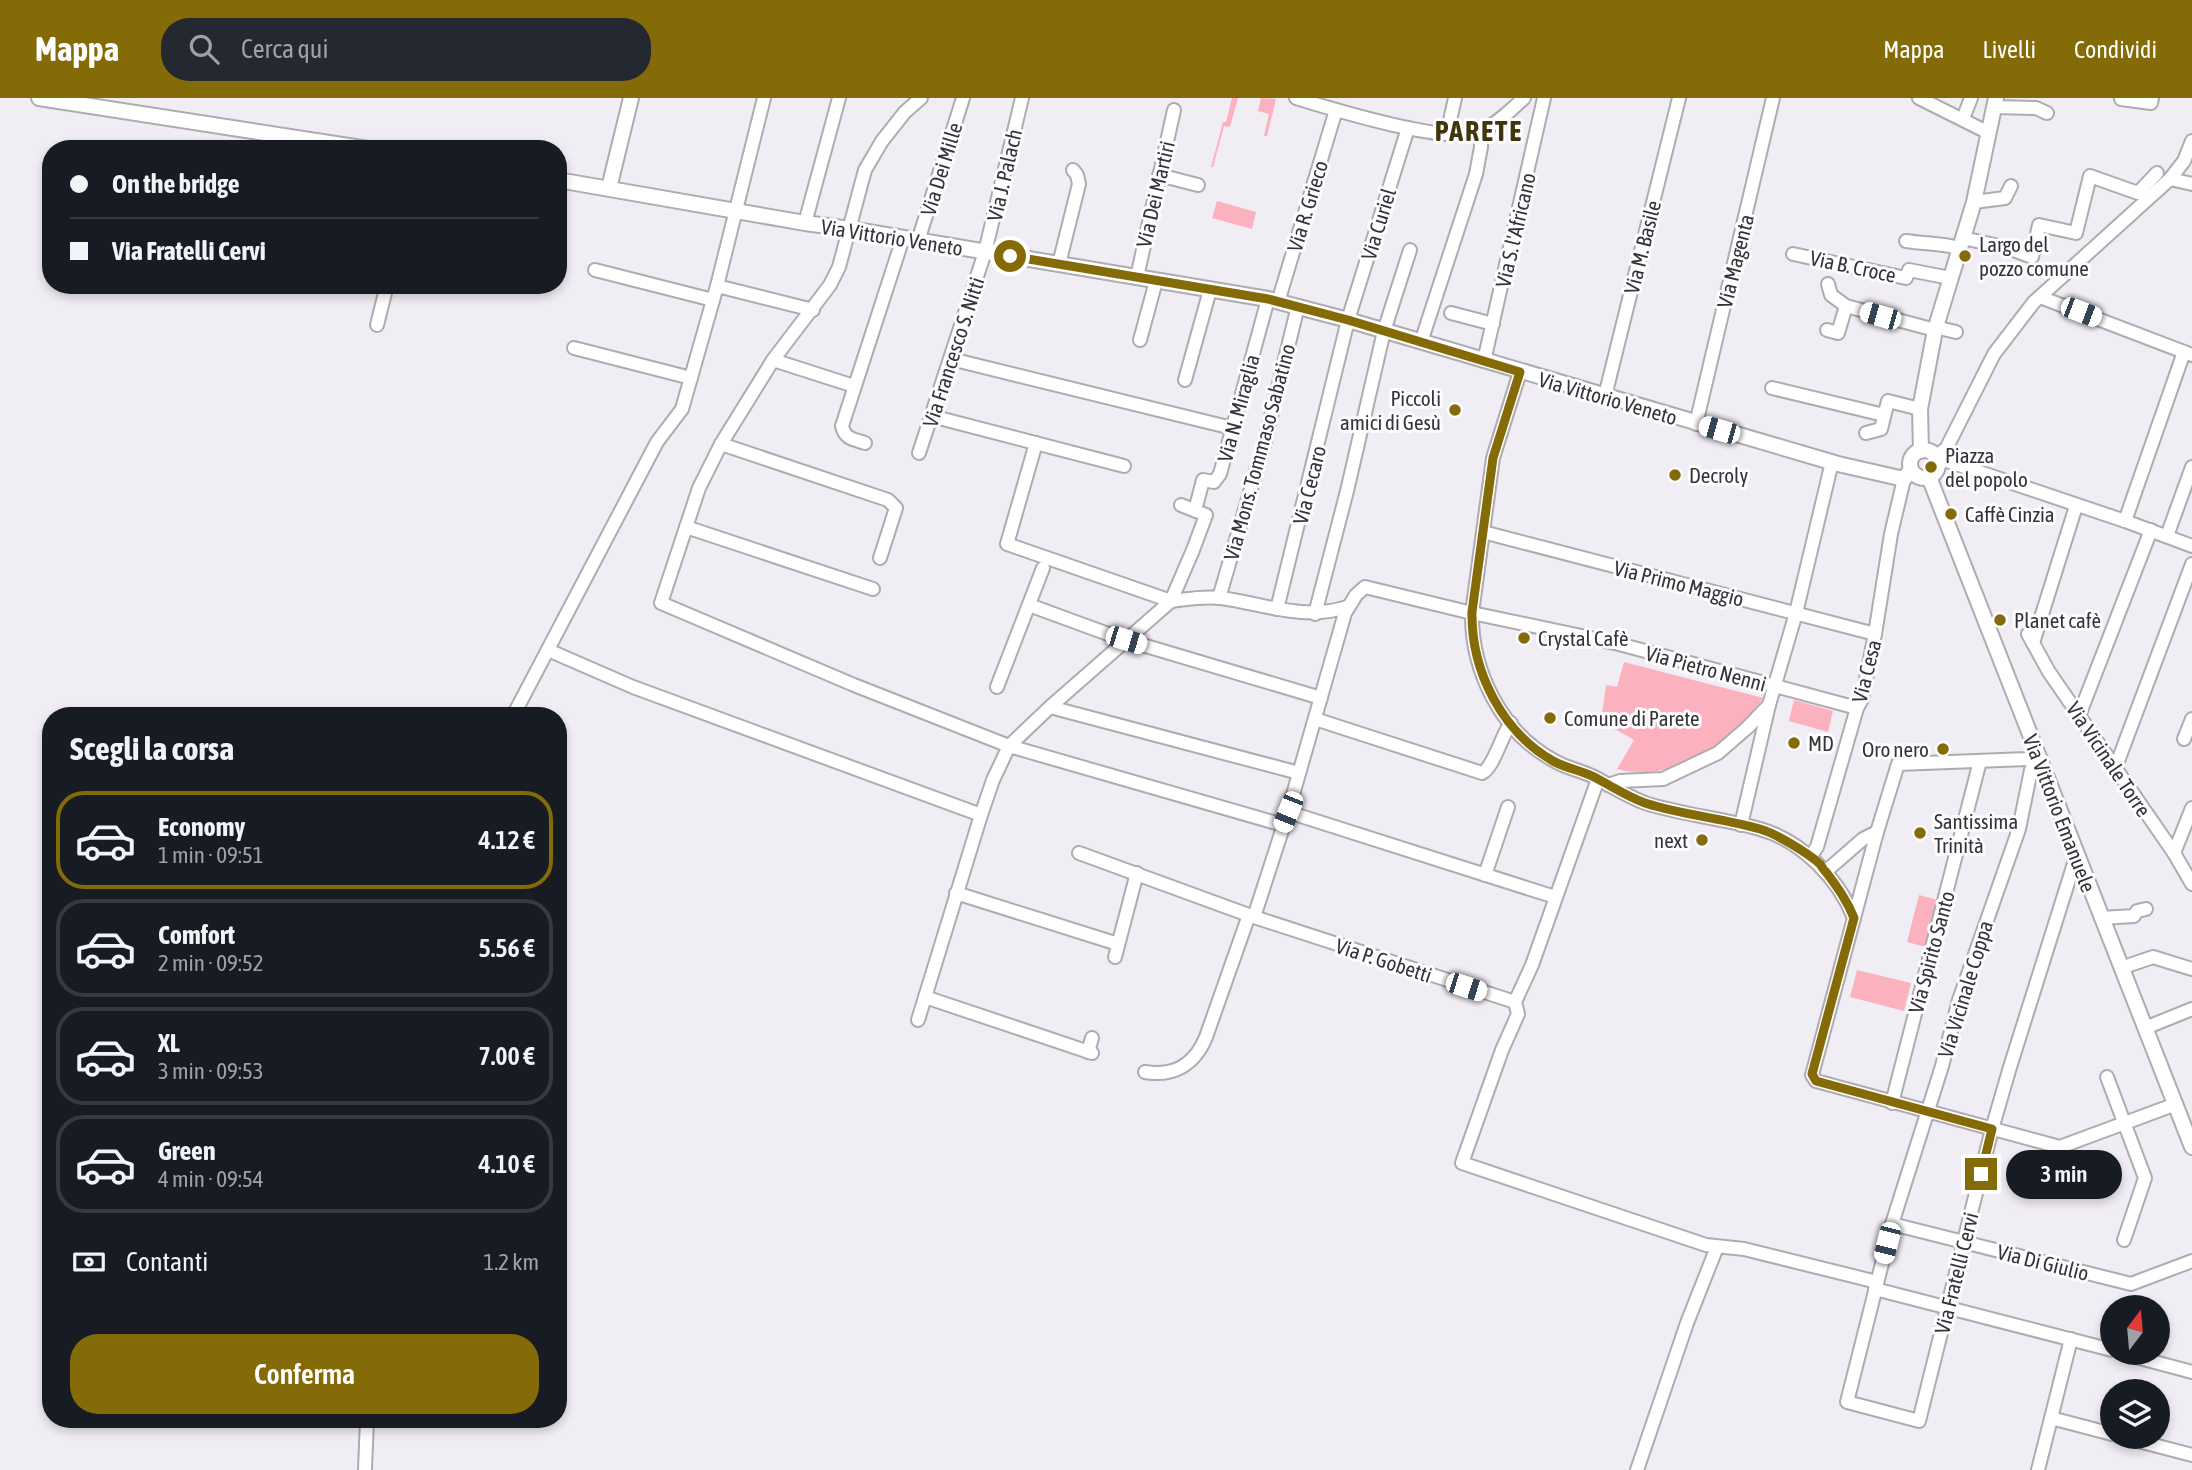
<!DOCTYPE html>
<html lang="it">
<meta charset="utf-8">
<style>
:root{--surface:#171b24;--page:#242831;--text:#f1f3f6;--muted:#9ea1a6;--line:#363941;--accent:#846b07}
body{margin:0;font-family:"Asap Condensed",sans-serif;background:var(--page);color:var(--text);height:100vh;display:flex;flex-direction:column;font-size:26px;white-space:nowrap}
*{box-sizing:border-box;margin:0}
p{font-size:23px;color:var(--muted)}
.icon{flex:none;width:38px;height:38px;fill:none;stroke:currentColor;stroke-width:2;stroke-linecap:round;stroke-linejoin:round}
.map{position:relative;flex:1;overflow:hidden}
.sheet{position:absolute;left:42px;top:609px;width:525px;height:721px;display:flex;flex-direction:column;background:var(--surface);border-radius:28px;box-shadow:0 4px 10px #0003}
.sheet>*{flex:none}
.guide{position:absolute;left:42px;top:42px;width:525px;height:154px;border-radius:28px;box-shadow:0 4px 10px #0003;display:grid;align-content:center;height:154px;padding:0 28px;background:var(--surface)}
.needle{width:46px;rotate:16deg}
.fabs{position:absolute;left:2100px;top:1197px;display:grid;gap:14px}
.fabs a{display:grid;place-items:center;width:70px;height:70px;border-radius:50%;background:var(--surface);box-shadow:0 4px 10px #0003;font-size:35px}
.end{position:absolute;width:32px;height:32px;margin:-16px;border:9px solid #846b07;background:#fff;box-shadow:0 0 0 4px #fff}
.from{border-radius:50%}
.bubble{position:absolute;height:49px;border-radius:24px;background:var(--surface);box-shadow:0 4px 10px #0003;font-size:23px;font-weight:600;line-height:49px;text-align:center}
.car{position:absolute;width:21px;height:42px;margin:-21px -10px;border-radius:9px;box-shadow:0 0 5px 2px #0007;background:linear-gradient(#fff 24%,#345 0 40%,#fff 0 76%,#345 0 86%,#fff 0)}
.guide b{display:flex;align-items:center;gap:24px;height:66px;font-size:26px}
.guide b+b{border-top:2px solid var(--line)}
.guide i{width:18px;height:18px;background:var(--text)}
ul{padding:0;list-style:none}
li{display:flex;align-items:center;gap:21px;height:98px;margin:0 14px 10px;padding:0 14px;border:4px solid var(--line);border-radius:28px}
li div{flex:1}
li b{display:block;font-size:26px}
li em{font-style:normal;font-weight:600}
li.on{border-color:var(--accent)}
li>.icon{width:63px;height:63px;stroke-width:1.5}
h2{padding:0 28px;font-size:32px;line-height:84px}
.pay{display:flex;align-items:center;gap:18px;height:77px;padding:0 28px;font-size:26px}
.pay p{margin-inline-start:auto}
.button{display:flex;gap:14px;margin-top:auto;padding:14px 28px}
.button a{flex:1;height:80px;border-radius:28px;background:var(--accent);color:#fff;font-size:28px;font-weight:600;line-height:80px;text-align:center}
header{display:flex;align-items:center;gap:42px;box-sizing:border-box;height:98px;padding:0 35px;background:var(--accent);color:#fff}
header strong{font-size:33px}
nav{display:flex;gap:38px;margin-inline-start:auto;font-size:24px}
.search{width:490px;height:63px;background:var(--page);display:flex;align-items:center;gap:18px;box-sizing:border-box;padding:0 24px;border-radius:28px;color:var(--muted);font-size:26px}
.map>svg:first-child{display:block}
.green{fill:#fcb2be}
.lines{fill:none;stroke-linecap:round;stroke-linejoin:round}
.minor-casing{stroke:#aeabb1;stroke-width:16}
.tertiary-casing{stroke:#aeabb1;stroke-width:18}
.minor{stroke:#fff;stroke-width:12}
.tertiary{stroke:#fff;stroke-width:14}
.route{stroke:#846b07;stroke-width:9}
.poi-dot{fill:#846b07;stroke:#fdfcff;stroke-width:2.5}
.labels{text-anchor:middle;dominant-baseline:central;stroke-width:6;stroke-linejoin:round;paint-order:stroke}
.street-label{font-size:21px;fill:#353336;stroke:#fdfcff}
.poi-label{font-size:21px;fill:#353336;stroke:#fdfcff;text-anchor:start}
.district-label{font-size:28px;font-weight:bold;letter-spacing:2px;fill:#41350b;stroke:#fdfcff}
</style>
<header>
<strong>Mappa</strong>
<div class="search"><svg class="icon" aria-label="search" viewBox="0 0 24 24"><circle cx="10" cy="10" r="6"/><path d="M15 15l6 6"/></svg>Cerca qui</div>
<nav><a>Mappa</a><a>Livelli</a><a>Condividi</a></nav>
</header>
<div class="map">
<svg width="2192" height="1372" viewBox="0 0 2192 1372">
<rect width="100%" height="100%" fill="#f1edf4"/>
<g class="green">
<path d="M1232 0H1238L1230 29 1224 28 1213 69H1211L1223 24H1226Z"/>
<path d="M1261 0 1276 1 1267 38H1264L1269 16 1258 13Z"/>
<path d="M1217 103 1256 114 1252 131 1212 120Z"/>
<path d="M1624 564 1763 600C1732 645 1675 686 1617 671L1634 642 1601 623 1606 587 1617 589Z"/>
<path d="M1794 602 1833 613 1828 634 1789 623Z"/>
<path d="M1919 797 1938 802 1926 849 1907 844Z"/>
<path d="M1857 872 1911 885 1904 913 1850 899Z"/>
</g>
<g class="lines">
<g class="minor-casing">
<g id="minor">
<path d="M921 0 905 14 882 43 865 72 839 169 830 187 773 262 721 346 699 390 661 505 854 587 1009 648 1283 727"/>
<path d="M1296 0C1332 11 1450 48 1481 33 1497 26 1512 11 1524 0"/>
<path d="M1919 0 1987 34"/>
<path d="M2121 1 2151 5 2152 0"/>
<path d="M1994 9 2036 10 2047 15"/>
<path d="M1963 21 1971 0"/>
<path d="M1447 36 1455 0"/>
<path d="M1159 77 1198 87"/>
<path d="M2170 81 2192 86"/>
<path d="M1974 104 2005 100 2011 88"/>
<path d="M805 125 839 0"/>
<path d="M1963 140 2008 150 2032 159 2039 127 2076 135 2090 78 2138 95 2157 75"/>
<path d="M918 143 963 0"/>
<path d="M1906 143C1925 146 1941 145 1959 150"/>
<path d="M1793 156 1906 180 1909 172 1950 180"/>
<path d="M1059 166 1079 86 1077 77 1073 72"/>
<path d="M595 172 713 202"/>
<path d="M1137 179 1174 12"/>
<path d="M1828 186 1831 197 1846 208 1935 232"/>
<path d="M717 188 813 212"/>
<path d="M2040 199 2192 257"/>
<path d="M1278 204 1336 12"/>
<path d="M1451 215 1493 226"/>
<path d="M377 227 387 187"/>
<path d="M1935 229 1956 234"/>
<path d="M1827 232 1838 235 1846 208"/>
<path d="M1423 238 1476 76 1481 49V33"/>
<path d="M1140 242 1156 183"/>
<path d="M574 250 691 280"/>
<path d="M951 261 1232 330"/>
<path d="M773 262 854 288"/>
<path d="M1484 263 1544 0"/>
<path d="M1520 274 1493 360 1472 515C1471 572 1501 634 1553 662 1565 670 1580 672 1592 678 1610 687 1626 698 1645 705 1682 717 1722 720 1760 731 1802 743 1838 780 1854 820"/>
<path d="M1185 282 1210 192"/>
<path d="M1772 290 1884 317"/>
<path d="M1605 298 1679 0"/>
<path d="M939 320 1124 368"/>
<path d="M1696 326 1773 0"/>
<path d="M1866 335 1881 331 1888 303 1920 311"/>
<path d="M865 345C853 341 845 341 842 328L903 140"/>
<path d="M1036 345 1007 446 1171 503C1188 501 1205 498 1221 500 1264 506 1304 523 1347 509"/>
<path d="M721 346 888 402 896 410 880 460"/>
<path d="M919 355 985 154 1022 0"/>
<path d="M1935 358 1946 351 1994 256 2034 204 2170 81 2184 63 2192 43"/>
<path d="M1938 364 1947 363 2125 423 2192 448"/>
<path d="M1197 405 1203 382 1214 384 1220 376 1268 201"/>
<path d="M2125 423 2184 254"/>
<path d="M686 429 873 491"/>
<path d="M1483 434 1875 536"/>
<path d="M2167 438 2192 369"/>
<path d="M1219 500 1265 343 1298 208"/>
<path d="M1029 507 1119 540 1321 600"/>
<path d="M1277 511 1348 222 1408 30"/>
<path d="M1315 516 1347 393 1384 233 1410 152"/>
<path d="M2028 536 2049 574 2174 755 2192 786"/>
<path d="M2033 545 2076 408"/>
<path d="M548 552 633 589 981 717"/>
<path d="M997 589 1043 470"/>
<path d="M1050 609 1299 675"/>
<path d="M2080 615 2151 432"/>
<path d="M513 618 657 344 682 311 717 188 764 0"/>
<path d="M1315 621 1482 675C1494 669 1501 638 1511 625"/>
<path d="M2184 641 2192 621"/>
<path d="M2038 657 2031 672 2019 731 1959 902 1942 968 1892 1126 1847 1304 1919 1323 1992 1031 2010 969 2077 756"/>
<path d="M2038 657 2027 661 1898 666 1877 734 1812 977 1816 983 2060 1049 2176 1006"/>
<path d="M2115 671 2192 466"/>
<path d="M1598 681 1532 867 1515 904 1518 916 1502 952 1462 1065 1706 1147 1744 1151 1877 1184"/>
<path d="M1608 687 1620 683 1663 681 1718 655 1748 629 1769 607"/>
<path d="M1288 714 1555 799"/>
<path d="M1741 727 1769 607 1796 515 1832 364"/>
<path d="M1079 755 1254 819 1515 904"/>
<path d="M2174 755 2192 710"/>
<path d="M1810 759 1817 749 1857 610 1862 601 1875 536 1891 436 1904 381"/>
<path d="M1825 774 1863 741 1877 734"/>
<path d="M1485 777 1508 709"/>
<path d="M956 795 1118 846"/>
<path d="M1254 819 1288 714 1345 515 1356 497 1365 489 1472 515 1619 546 1857 610"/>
<path d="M2101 820 2134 818 2137 813 2146 811"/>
<path d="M1115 859 1137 775"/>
<path d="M2121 870 2153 859 2192 871"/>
<path d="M925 899 1092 955"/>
<path d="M918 922 981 717 993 682 1009 648 1050 609 1171 503 1193 452 1206 417 1181 407"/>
<path d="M2145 930 2192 911"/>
<path d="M1088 954 1092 940"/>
<path d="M1145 974C1174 979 1195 966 1206 939L1249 817"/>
<path d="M2107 979 2145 1080 2124 1142"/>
<path d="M1892 1005 1980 663"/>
<path d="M1892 1126 2131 1186 2192 1163"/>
<path d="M1875 1191 2112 1252"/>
<path d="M2121 1255 2192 1274"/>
<path d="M2051 1320 2112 1336"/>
<path d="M2123 1339 2192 1357"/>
<path d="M365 1372 367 1321"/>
<path d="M1637 1372 1687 1225 1717 1149"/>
<path d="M2038 1372 2071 1241"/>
</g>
</g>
<g class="tertiary-casing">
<g id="tertiary">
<path d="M39 0 368 51"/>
<path d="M558 82 805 125 850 131 1268 201 1348 222 1838 366 1904 381 1911 371"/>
<path d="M609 90 631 0"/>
<circle cx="1924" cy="366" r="14"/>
<path d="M1921 353 1920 311 1935 232 1974 104 1996 0"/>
<path d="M1929 379 2192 1049"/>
</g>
</g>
<use href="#minor" class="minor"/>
<use href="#tertiary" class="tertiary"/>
</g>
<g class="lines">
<path class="route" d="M1010 158 1268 201 1348 222 1520 274 1493 360 1472 514C1471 572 1501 633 1553 663 1565 670 1580 672 1592 678 1610 687 1626 698 1645 705 1682 717 1722 720 1760 731 1775 735 1808 755 1820 766 1821 767 1824 773 1826 774 1837 789 1847 802 1854 820L1812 976 1816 983 1992 1031 1981 1076"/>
</g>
<g class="poi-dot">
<circle cx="1965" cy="158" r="7"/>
<circle cx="1455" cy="312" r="7"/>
<circle cx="1931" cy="369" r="7"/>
<circle cx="1675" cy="377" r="7"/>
<circle cx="1951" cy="416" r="7"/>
<circle cx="2000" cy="522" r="7"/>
<circle cx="1524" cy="540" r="7"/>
<circle cx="1550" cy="620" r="7"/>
<circle cx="1794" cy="645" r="7"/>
<circle cx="1943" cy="651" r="7"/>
<circle cx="1920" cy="735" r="7"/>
<circle cx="1702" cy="742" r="7"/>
</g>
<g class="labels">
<g class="street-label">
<text transform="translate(941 71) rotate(-73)">Via Dei Mille</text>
<text transform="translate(1004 77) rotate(-77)">Via J. Palach</text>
<text transform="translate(1155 96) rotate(-77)">Via Dei Martiri</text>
<text transform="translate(1307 108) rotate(-73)">Via R. Grieco</text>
<text transform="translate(1378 126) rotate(-73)">Via Curiel</text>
<text transform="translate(1515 132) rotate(-77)">Via S. l'Africano</text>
<text transform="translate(892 139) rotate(9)">Via Vittorio Veneto</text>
<text transform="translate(1642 149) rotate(-76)">Via M. Basile</text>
<text transform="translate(1735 163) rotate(-76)">Via Magenta</text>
<text transform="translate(1853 168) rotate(12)">Via B. Croce</text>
<text transform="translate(953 254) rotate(-72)">Via Francesco S. Nitti</text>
<text transform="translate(1608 300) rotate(16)">Via Vittorio Veneto</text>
<text transform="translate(1238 310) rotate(-75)">Via N. Miraglia</text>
<text transform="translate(1259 354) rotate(-75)">Via Mons. Tommaso Sabatino</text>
<text transform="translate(1309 387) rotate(-76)">Via Cecaro</text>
<text transform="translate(1679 485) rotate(14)">Via Primo Maggio</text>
<text transform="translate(1706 570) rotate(15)">Via Pietro Nenni</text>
<text transform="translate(1866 573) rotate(-76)">Via Cesa</text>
<text transform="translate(2109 661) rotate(56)">Via Vicinale Torre</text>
<text transform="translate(2060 715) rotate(69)">Via Vittorio Emanuele</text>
<text transform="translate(1931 854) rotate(-75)">Via Spirito Santo</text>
<text transform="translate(1384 862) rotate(18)">Via P. Gobetti</text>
<text transform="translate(1965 891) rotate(-73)">Via Vicinale Coppa</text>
<text transform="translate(2043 1164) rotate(14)">Via Di Giulio</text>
<text transform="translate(1956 1175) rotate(-76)">Via Fratelli Cervi</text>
</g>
<g class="poi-label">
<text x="1979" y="146">Largo del<tspan x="1979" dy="24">pozzo comune</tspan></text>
<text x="1441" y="300" text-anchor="end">Piccoli<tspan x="1441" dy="24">amici di Gesù</tspan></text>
<text x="1945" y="357">Piazza<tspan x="1945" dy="24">del popolo</tspan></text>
<text x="1689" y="377">Decroly</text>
<text x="1965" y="416">Caffè Cinzia</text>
<text x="2014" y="522">Planet cafè</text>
<text x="1538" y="540">Crystal Cafè</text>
<text x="1564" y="620">Comune di Parete</text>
<text x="1808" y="645">MD</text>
<text x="1929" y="651" text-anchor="end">Oro nero</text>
<text x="1934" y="723">Santissima<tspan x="1934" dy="24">Trinità</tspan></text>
<text x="1688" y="742" text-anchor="end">next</text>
</g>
<g class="district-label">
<text x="1479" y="33">PARETE</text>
</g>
</g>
</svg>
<div class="fabs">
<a><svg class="needle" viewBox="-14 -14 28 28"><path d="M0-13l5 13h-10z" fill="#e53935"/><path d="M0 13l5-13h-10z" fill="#9ea1a6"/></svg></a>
<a><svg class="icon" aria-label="layers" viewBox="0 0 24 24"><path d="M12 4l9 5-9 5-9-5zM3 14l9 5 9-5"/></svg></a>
</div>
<i class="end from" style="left:1010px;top:158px"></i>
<i class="end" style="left:1981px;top:1076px"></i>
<div class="bubble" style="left:2006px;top:1052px;width:116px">3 min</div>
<i class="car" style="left:2081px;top:214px;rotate:111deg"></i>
<i class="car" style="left:1880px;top:218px;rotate:286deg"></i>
<i class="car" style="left:1719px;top:332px;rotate:286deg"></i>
<i class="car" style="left:1126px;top:542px;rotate:107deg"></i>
<i class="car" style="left:1288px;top:714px;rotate:202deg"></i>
<i class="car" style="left:1466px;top:889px;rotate:108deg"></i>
<i class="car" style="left:1887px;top:1145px;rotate:194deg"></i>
<div class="guide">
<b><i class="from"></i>On the bridge</b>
<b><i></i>Via Fratelli Cervi</b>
</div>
<section class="sheet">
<h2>Scegli la corsa</h2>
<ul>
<li class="on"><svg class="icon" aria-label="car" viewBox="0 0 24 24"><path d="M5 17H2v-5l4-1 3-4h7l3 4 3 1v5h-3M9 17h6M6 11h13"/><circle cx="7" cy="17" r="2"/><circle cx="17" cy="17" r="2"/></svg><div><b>Economy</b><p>1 min · 09:51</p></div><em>4.12 €</em></li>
<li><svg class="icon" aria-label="car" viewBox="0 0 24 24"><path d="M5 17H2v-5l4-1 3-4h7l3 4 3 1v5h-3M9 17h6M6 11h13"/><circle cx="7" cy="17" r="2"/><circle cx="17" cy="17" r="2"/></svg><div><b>Comfort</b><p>2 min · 09:52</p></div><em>5.56 €</em></li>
<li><svg class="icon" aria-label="car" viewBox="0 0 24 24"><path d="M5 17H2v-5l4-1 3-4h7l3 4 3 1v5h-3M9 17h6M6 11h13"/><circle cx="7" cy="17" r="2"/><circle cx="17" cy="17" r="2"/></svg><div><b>XL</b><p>3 min · 09:53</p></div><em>7.00 €</em></li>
<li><svg class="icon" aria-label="car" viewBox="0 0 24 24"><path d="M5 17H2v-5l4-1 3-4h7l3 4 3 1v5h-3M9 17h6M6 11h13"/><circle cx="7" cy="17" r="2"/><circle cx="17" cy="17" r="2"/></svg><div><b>Green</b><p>4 min · 09:54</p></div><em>4.10 €</em></li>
</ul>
<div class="pay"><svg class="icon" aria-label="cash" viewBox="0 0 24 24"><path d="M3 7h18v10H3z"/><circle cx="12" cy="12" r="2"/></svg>Contanti<p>1.2 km</p></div>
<div class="button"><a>Conferma</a></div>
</section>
</div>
